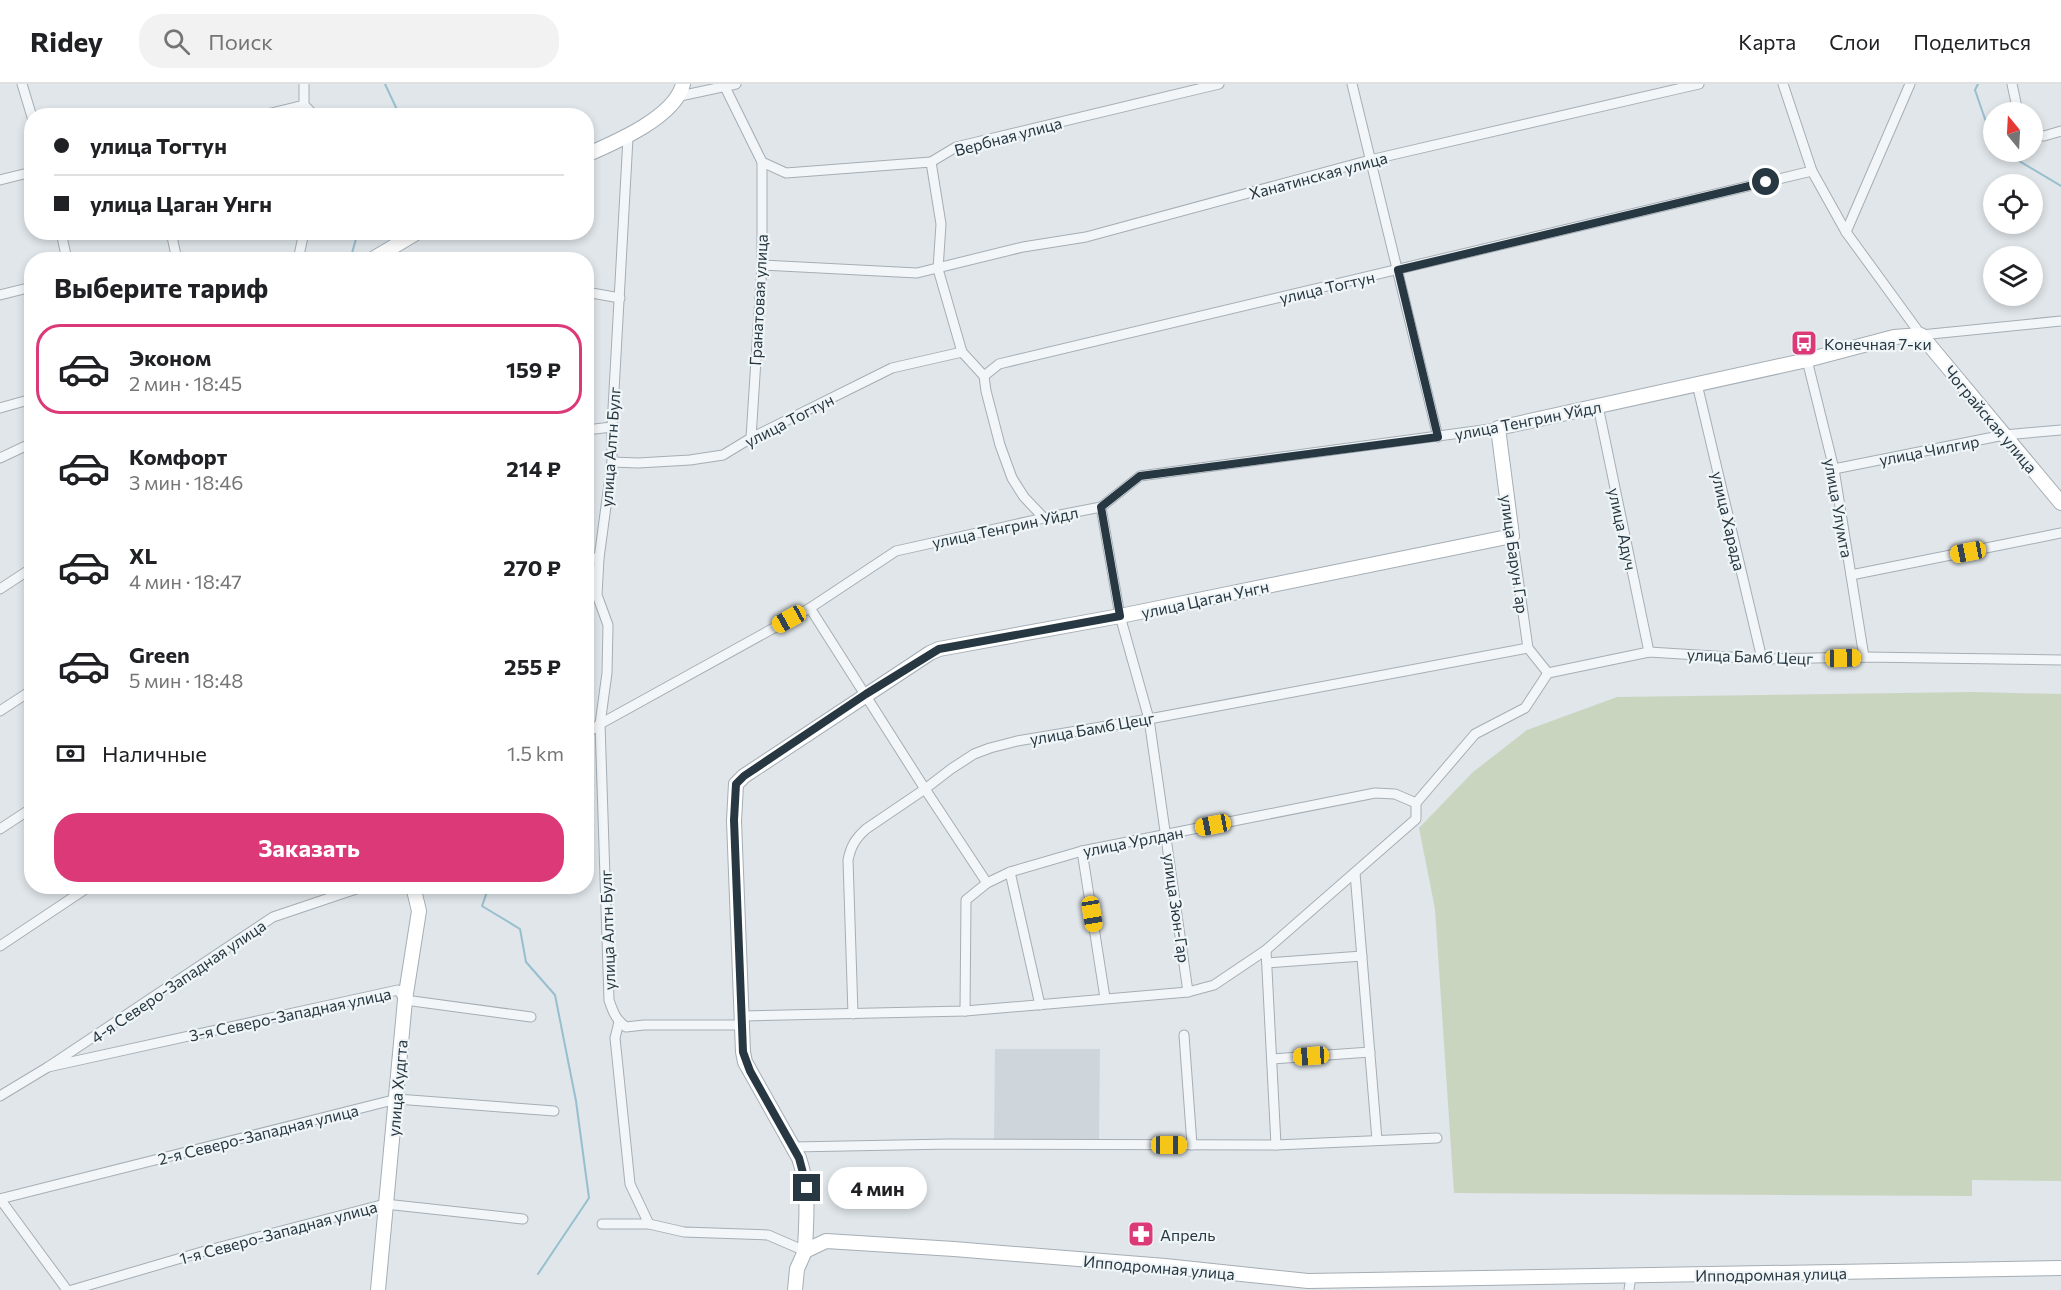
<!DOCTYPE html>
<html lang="ru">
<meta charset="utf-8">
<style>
:root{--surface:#fff;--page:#f2f2f2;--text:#202124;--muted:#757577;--line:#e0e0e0;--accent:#db3978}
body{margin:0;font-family:Commissioner,sans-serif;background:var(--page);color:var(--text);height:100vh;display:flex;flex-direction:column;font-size:22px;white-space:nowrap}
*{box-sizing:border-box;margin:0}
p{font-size:20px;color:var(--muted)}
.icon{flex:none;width:33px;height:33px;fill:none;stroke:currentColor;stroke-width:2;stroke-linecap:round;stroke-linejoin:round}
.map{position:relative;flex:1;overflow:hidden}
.panel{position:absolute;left:24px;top:168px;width:570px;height:642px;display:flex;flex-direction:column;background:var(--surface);border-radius:24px;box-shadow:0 3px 9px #0003}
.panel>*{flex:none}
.top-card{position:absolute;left:24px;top:24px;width:570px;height:132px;border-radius:24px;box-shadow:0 3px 9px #0003;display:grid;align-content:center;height:132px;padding:0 30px;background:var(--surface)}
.needle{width:39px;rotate:342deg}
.controls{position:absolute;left:1983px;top:18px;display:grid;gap:12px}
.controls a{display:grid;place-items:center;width:60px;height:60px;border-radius:50%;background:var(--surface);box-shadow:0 3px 9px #0003;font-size:30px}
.end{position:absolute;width:27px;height:27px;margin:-14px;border:8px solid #273843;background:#fff;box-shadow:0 0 0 3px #fff}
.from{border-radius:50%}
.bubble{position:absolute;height:42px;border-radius:21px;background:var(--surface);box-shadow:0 3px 9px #0003;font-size:20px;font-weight:700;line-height:42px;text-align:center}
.car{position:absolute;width:18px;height:36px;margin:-18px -9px;border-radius:8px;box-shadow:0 0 4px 2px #0007;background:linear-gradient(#f5c518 24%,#345 0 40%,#f5c518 0 76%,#345 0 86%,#f5c518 0)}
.top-card b{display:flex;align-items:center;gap:21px;height:57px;font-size:22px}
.top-card b+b{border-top:2px solid var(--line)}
.top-card i{width:15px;height:15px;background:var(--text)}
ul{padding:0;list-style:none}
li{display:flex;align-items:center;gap:18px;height:90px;margin:0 12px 9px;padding:0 18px;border:3px solid transparent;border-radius:24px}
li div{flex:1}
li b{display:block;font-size:22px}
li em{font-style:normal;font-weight:700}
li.selected{border-color:var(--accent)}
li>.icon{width:54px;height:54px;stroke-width:1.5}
h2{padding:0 30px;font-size:27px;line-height:72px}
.pay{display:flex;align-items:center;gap:15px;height:66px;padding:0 30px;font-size:22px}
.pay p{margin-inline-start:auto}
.action{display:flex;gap:12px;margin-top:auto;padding:12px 30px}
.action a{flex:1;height:69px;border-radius:24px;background:var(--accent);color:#fff;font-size:24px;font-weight:700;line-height:69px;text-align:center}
header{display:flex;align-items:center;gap:36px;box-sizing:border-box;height:84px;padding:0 30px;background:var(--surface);border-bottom:2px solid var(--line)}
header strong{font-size:28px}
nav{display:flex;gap:33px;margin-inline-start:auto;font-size:21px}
.search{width:420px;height:54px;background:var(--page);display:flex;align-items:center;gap:15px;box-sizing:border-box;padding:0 21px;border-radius:24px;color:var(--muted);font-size:22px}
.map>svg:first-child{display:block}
.built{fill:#ced6dc}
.green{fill:#cad5c0}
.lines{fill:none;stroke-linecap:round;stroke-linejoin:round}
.stream{stroke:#97bfce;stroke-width:2}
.street-casing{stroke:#a5aeb5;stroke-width:11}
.secondary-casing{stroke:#a5aeb5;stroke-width:16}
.street{stroke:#f3f6f8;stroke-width:9}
.secondary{stroke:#fff;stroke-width:14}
.route{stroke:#273843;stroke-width:8}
.labels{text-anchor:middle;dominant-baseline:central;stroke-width:4.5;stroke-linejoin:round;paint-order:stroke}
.street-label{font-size:16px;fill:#273843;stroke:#f0f5f7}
.poi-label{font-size:16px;fill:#273843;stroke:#f0f5f7;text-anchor:start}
</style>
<header>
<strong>Ridey</strong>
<div class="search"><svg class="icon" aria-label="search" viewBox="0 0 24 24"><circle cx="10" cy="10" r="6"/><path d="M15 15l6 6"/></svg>Поиск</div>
<nav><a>Карта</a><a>Слои</a><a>Поделиться</a></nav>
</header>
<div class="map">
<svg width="2061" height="1206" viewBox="0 0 2061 1206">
<rect width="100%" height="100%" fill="#e0e6ea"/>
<path class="built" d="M995 965H1100L1099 1055H994Z"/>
<path class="green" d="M1972 608 2061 610V1097L1972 1096V1112L1454 1109 1435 825 1419 744 1473 688 1527 646 1617 613Z"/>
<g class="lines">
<g class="stream">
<path d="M385 0 400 32"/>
<path d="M1978 0 1975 6 1994 61"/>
<path d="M2004 68 2061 102"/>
<path d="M350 176 358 148"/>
<path d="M489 802 482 822 520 845 526 878 555 911 576 1017 589 1114 538 1190"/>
</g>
<g class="street-casing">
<g id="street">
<path d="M22 0 32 33"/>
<path d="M304 0V21L315 32"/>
<path d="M1352 0 1438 353"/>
<path d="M1783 0 1812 87 1846 148 1921 251 2061 237"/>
<path d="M2012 0 2018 28"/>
<path d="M725 3 762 78V181L751 354"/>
<path d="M680 12 736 0"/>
<path d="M259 32 304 21"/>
<path d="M2032 50 2044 52 2061 47"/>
<path d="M628 54 612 343V378L599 474 597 511 608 541 607 589 600 640 609 916C613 928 616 936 626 943L644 941H743"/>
<path d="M762 78 786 89 931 78 956 63 1219 0"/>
<path d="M931 78 941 140 938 185 962 268 984 292 986 307 1000 361 1012 394 1024 413 1044 434"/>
<path d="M0 96 32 88"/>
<path d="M61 148 67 176"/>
<path d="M171 148 177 176"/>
<path d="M1846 148 1910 0"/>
<path d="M298 176 304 148"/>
<path d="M762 181 917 189 1023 163 1086 153 1370 76 1699 0"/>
<path d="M586 208 620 214"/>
<path d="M0 211 32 203"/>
<path d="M1807 276 1834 385 1864 573"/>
<path d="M984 292 999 280 1812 87"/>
<path d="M1697 300 1762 575"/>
<path d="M1598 322 1649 568"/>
<path d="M0 324 32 315"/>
<path d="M586 346 612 343"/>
<path d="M0 374 32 359"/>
<path d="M612 378 638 379 690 376 723 371 751 354 892 284 962 268"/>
<path d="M1834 385 2004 351 2061 346"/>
<path d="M1101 423 1120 532 1149 635 1188 908"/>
<path d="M1512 452 1528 564 1548 589"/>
<path d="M586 474H599"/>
<path d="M1851 491 2061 449"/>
<path d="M0 505 32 484"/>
<path d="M810 524 925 705 987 799"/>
<path d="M1548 589 1649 568 1762 575 1864 573 2061 576"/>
<path d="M0 627 32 606"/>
<path d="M586 650 600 640 810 524 896 467 1044 434 1101 423 1140 392 1498 344"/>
<path d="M0 745 32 724"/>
<path d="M1082 767 1105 914"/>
<path d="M1010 788 1040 921"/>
<path d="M1355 789 1377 1056"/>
<path d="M0 862 90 802"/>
<path d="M1266 866 1276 1061"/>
<path d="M1267 879 1362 872"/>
<path d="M965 927 966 816 987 799 1010 788 1082 767 1375 709 1395 710 1416 719"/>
<path d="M853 930 848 776C851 762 855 755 866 745L925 705 951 685 974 670 990 664 1017 657 1149 635 1528 564"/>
<path d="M743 932 965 927 1188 908 1214 901 1266 866 1416 735V719L1475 650 1525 624 1548 589"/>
<path d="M619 938 615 954 630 1100 649 1140 684 1148 768 1151 805 1167"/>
<path d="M1184 951 1192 1061"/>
<path d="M1272 975 1370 968"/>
<path d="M48 983 398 906 405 916 531 933"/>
<path d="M0 1012 48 983 273 833 365 802"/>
<path d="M793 1063 950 1060 1276 1061 1437 1054"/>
<path d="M602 1140H649"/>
<path d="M67 1206 0 1115 397 1015 554 1027"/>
<path d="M72 1206 205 1167 385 1120 523 1135"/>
<path d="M1629 1206 1631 1192"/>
</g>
</g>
<g class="secondary-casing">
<g id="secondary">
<path d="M586 71C616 58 675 33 683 0"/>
<path d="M371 176 418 148"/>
<path d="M805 1167C806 1134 810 1106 799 1074L745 978 743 968 734 737 736 700 744 692 930 569 939 565 1120 532 1512 452 1498 344 1807 276 1894 253 1921 251 2061 419"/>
<path d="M378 1206 405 916 419 827 413 802"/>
<path d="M795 1206 797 1185 805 1167 826 1157 954 1165 1165 1182 1308 1197 2061 1184"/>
</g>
</g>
<use href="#street" class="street"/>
<use href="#secondary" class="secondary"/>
</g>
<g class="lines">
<path class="route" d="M807 1104 799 1074 750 987 743 968 734 736 736 700 744 692 866 610 939 565 1120 532 1101 423 1140 392 1438 353 1398 186 1766 98"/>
</g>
<defs>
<g id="bus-square" transform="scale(1.35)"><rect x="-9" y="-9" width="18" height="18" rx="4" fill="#db3978" stroke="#f0f5f7"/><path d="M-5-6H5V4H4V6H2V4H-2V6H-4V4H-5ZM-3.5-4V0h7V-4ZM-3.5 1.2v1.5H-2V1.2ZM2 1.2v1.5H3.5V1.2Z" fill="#fff"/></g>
<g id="pharmacy-square" transform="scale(1.35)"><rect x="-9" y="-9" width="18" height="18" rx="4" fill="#db3978" stroke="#f0f5f7"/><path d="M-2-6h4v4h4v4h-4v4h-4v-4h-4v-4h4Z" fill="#fff"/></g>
</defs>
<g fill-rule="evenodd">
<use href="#bus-square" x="1804" y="259"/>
<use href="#pharmacy-square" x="1141" y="1150"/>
</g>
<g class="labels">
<g class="street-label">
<text transform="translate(1008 52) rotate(-15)">Вербная улица</text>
<text transform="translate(1318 91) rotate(-15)">Ханатинская улица</text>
<text transform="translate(1327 203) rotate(-13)">улица Тогтун</text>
<text transform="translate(758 216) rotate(-87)">Гранатовая улица</text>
<text transform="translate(1991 335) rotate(50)">Чограйская улица</text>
<text transform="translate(789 336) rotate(-27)">улица Тогтун</text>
<text transform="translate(1528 336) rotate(-11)">улица Тенгрин Уйдл</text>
<text transform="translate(610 363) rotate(-86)">улица Алтн Булг</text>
<text transform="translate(1929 366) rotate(-11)">улица Чилгир</text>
<text transform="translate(1839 424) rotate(80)">улица Улумта</text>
<text transform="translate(1729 437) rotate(77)">улица Харада</text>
<text transform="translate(1005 443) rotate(-12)">улица Тенгрин Уйдл</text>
<text transform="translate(1623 445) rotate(78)">улица Адуч</text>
<text transform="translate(1515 470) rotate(82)">улица Барун Гар</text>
<text transform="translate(1205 515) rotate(-12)">улица Цаган Унгн</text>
<text transform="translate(1750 572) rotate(2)">улица Бамб Цецг</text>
<text transform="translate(1092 644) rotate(-10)">улица Бамб Цецг</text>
<text transform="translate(1133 757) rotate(-11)">улица Урлдан</text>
<text transform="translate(1177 824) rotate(82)">улица Зюн-Гар</text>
<text transform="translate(607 846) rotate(-92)">улица Алтн Булг</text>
<text transform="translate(178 897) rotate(-34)">4-я Северо-Западная улица</text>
<text transform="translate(290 930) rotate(-12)">3-я Северо-Западная улица</text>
<text transform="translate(397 1004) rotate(-85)">улица Худгта</text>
<text transform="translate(258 1050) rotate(-14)">2-я Северо-Западная улица</text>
<text transform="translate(278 1148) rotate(-15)">1-я Северо-Западная улица</text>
<text transform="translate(1159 1183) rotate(5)">Ипподромная улица</text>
<text transform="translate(1771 1190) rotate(-1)">Ипподромная улица</text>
</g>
<g class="poi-label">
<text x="1824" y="259">Конечная 7-ки</text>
<text x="1160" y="1150">Апрель</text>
</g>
</g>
</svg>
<div class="controls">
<a><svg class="needle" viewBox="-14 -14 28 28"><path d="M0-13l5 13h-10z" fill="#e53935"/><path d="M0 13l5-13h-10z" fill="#757577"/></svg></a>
<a><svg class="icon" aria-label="locate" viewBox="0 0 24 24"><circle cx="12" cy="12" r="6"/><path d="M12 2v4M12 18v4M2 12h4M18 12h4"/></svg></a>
<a><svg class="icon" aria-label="layers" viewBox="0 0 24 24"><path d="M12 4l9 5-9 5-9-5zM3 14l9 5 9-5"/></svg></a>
</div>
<i class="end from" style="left:1766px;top:98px"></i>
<i class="end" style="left:807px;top:1104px"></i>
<div class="bubble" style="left:828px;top:1083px;width:99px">4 мин</div>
<i class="car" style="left:1968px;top:468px;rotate:259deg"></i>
<i class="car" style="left:789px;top:535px;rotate:241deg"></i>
<i class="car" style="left:1843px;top:574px;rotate:89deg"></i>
<i class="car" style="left:1213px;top:741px;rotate:259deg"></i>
<i class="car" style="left:1092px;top:830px;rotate:171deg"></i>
<i class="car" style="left:1311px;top:972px;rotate:266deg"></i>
<i class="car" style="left:1169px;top:1061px;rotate:90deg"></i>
<div class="top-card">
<b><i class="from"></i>улица Тогтун</b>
<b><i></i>улица Цаган Унгн</b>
</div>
<section class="panel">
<h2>Выберите тариф</h2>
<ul>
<li class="selected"><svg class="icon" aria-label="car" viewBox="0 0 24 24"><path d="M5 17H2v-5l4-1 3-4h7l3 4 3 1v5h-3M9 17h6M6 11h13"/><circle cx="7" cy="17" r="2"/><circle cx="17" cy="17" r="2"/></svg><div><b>Эконом</b><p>2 мин · 18:45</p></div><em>159 ₽</em></li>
<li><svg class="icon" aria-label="car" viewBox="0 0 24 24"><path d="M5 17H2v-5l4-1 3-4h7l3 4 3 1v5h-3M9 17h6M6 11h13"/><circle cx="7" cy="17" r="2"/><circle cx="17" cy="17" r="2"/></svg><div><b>Комфорт</b><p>3 мин · 18:46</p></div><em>214 ₽</em></li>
<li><svg class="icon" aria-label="car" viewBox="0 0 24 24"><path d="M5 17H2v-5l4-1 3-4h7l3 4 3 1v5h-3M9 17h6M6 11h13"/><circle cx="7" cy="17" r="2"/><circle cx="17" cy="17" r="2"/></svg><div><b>XL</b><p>4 мин · 18:47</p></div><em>270 ₽</em></li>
<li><svg class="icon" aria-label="car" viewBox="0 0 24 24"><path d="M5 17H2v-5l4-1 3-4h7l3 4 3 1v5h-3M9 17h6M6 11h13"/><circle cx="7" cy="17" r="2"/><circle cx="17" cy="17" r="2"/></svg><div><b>Green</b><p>5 мин · 18:48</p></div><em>255 ₽</em></li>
</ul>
<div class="pay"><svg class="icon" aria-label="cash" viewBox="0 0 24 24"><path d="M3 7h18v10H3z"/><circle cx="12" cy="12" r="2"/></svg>Наличные<p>1.5 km</p></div>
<div class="action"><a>Заказать</a></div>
</section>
</div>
